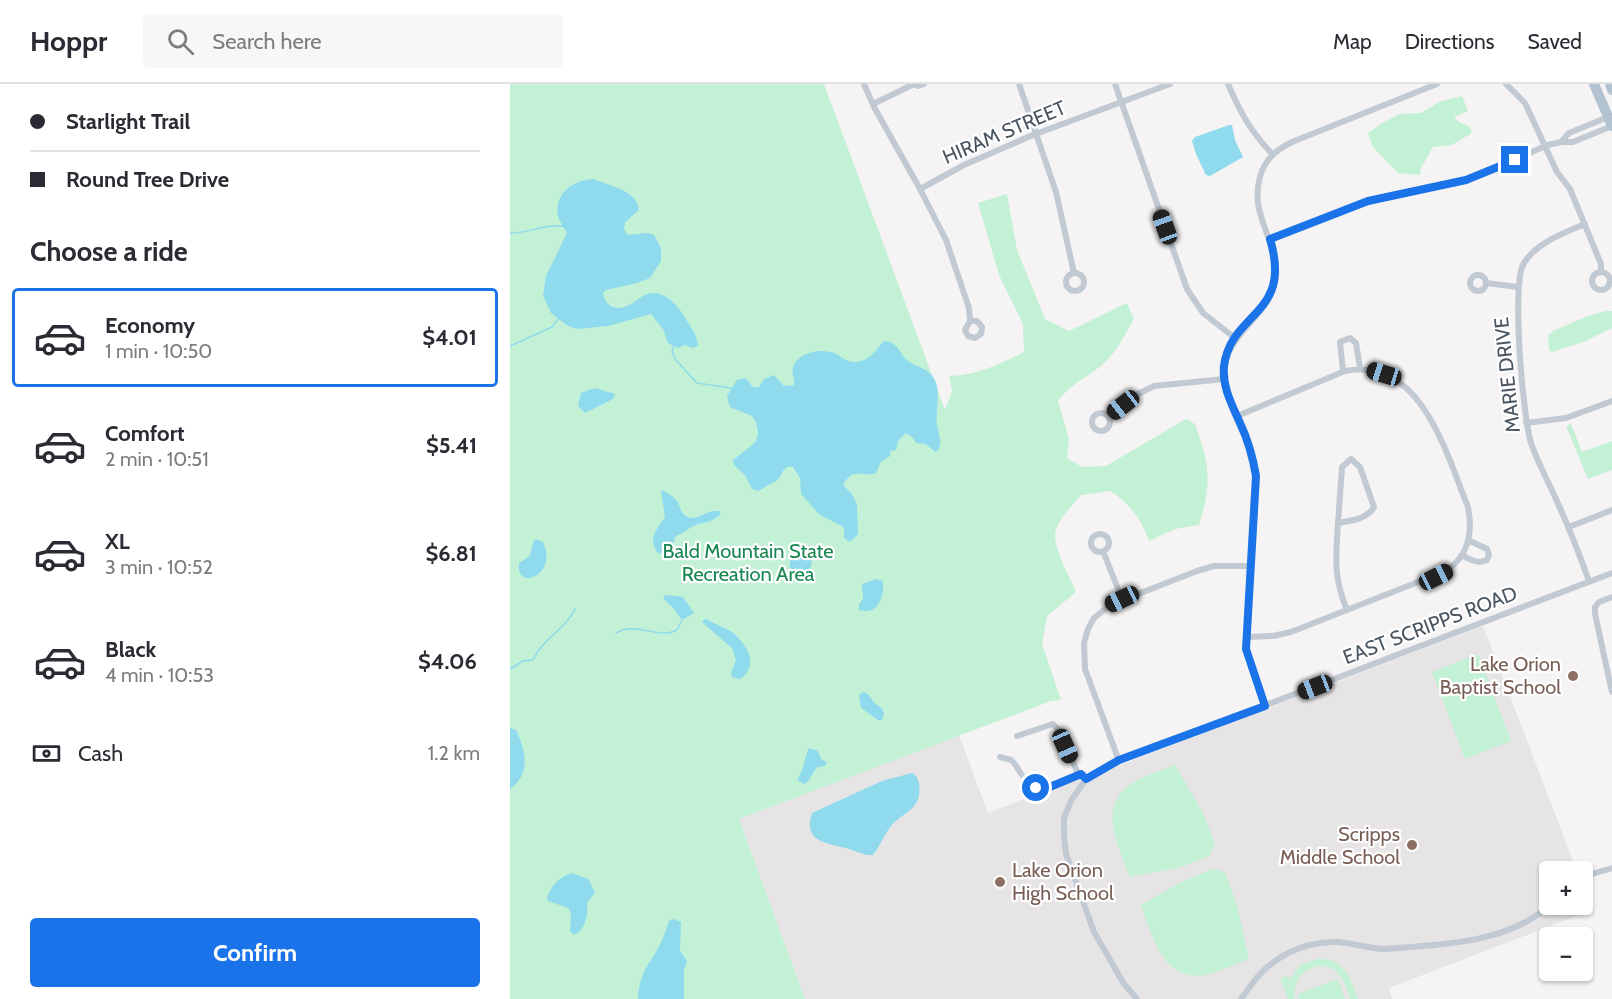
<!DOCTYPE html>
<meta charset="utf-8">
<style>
:root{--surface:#fff;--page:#f7f7f7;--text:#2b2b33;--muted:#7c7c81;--line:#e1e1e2;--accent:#1a73e8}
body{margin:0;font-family:Cabin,sans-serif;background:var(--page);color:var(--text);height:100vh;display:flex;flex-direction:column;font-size:22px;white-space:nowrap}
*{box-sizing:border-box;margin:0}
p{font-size:20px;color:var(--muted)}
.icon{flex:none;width:33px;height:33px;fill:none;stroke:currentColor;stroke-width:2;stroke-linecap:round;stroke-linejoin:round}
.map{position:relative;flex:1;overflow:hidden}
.sheet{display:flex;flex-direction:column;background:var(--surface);width:510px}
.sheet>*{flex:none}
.banner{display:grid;align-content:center;height:132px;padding:0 30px;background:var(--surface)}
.buttons{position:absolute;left:1029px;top:777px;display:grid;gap:12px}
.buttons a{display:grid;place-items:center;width:54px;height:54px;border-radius:6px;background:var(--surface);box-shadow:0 2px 4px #0004;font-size:30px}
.end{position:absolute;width:27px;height:27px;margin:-14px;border:8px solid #1a73e8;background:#fff;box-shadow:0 0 0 3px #fff}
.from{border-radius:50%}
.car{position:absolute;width:18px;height:36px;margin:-18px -9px;border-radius:8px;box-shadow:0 0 4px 2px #0007;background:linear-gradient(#222 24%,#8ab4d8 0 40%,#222 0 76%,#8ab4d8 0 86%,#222 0)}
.banner b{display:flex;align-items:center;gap:21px;height:57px;font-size:22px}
.banner b+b{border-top:2px solid var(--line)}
.banner i{width:15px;height:15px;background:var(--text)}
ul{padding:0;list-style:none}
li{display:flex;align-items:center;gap:18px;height:99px;margin:0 12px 9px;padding:0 18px;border:3px solid transparent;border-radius:6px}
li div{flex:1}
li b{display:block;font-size:22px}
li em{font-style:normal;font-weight:700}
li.current{border-color:var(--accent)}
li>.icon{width:54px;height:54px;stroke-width:1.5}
h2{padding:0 30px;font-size:27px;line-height:72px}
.pay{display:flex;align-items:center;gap:15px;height:66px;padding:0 30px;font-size:22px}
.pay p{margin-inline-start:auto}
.primary-button{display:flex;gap:12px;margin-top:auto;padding:12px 30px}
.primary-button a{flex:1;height:69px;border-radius:6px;background:var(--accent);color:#fff;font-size:24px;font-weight:700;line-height:69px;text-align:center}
header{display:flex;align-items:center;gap:36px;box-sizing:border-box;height:84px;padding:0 30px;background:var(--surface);border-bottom:2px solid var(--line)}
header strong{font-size:28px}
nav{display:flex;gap:33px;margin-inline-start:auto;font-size:21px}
.search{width:420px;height:54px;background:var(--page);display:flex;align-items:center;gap:15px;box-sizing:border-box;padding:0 21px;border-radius:6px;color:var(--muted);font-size:22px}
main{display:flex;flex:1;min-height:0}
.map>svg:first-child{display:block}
.education{fill:#e6e4e5}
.green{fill:#c3f1d5}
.water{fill:#90daee}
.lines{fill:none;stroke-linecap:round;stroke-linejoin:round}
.stream{stroke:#90daee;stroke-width:1.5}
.street{stroke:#c1cad2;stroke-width:6}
.primary{stroke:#b3c2d1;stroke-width:10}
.route{stroke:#1a73e8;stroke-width:8}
.education-dot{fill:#8d6e63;stroke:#fff;stroke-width:2}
.labels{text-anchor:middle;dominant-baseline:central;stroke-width:4.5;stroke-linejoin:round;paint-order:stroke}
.street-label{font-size:20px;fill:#4a5661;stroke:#fff}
.park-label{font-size:20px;fill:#17864f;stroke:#fff}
.education-label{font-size:20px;fill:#785e54;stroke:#fff;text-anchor:end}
</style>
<header>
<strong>Hoppr</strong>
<div class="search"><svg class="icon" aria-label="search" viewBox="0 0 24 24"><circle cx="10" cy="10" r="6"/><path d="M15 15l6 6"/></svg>Search here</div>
<nav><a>Map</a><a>Directions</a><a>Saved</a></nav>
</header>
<main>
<section class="sheet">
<div class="banner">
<b><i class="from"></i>Starlight Trail</b>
<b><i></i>Round Tree Drive</b>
</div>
<h2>Choose a ride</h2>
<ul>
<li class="current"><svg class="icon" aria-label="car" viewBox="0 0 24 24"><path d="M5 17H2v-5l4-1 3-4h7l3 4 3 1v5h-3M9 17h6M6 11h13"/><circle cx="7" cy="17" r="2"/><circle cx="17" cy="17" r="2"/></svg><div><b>Economy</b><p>1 min · 10:50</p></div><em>$4.01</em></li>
<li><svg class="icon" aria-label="car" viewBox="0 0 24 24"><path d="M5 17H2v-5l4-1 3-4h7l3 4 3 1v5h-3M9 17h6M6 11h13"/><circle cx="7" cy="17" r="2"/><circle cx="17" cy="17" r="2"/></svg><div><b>Comfort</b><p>2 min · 10:51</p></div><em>$5.41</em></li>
<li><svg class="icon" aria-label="car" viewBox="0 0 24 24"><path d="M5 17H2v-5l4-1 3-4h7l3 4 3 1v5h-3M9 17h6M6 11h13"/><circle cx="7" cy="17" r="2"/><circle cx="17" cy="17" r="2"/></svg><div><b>XL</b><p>3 min · 10:52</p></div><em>$6.81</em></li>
<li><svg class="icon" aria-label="car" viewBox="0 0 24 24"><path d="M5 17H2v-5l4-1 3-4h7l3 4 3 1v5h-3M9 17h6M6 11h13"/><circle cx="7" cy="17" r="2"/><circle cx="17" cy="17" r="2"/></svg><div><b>Black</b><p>4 min · 10:53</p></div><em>$4.06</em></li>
</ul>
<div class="pay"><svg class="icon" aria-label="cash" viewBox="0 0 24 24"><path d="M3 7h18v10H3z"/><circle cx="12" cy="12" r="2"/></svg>Cash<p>1.2 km</p></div>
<div class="primary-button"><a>Confirm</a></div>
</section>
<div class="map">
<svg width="1102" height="915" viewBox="0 0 1102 915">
<rect width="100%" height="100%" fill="#f5f3f3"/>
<path class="education" d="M973 542 1067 787 1040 788V820H1072L1073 801 1082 826 879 904 882 915H295L229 735 449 651 478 729 568 694 592 688Z"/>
<g class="green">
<path d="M0 0H314L435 326 442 307 439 292C465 292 491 280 514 268L513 240 489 191 468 119 497 110 507 166 535 235 559 247 617 219 624 235C615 250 608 266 595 278 580 293 562 298 548 317L559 355 557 374 572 383 596 382 676 335 685 340C700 381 702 399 689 441L665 445 639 457C631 434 621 422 601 407L571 411C563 421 550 433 546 446 541 461 560 493 566 508L537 532 532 560 551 616 541 617 229 735 295 915H0Z"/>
<path d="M952 12 958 27 944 33 949 38 960 43 962 49 942 61 923 63 911 84 910 91 888 89 862 62 858 49 874 38 889 30 911 29 929 18Z"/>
<path d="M1096 227H1102V244L1073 258 1042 268 1039 266 1038 251 1043 247 1078 232Z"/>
<path d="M1061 340 1072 368 1102 357V386L1078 395 1056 342Z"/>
<path d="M968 570 1001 657 955 675 922 588Z"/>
<path d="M665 681 694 731 705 760 699 772 668 784 620 793C608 761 585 719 626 697 638 690 652 686 665 681Z"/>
<path d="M703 785 715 788 727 822 739 875C726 880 713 886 699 890 655 902 642 853 631 821L673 797Z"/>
<path d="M807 875C833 873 841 894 848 915H840C838 908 836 899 831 893 814 869 780 888 785 915H778L770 895 777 892 779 896 790 881Z"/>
<path d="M828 895 835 915H789L788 910Z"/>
</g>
<g class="water">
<path d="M719 41H722L725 56 733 73 700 92 696 91 686 70 682 57 685 53Z"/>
<path d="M84 95C99 102 127 106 129 126L115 138 114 145 118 151 138 149 144 151 151 164V177L140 194 127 199 96 206 93 209C95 222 105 227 117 222 123 220 127 215 133 212 150 202 166 219 174 232 180 242 187 250 188 262L183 264 175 261 168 264 158 259 153 245 141 230 98 242 67 245 58 242 41 229 33 212 36 192 57 149C54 144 50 138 48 132 44 109 63 96 84 95Z"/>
<path d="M374 257C388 257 389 270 398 277 408 284 419 284 425 296 431 309 425 328 427 342 428 348 431 354 430 360 429 366 429 365 426 368L415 360 406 359 403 354 396 349 388 357 386 366 380 367V372L371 378 366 389C351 394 344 382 333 401L342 410 347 421 348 450 340 458 334 454V445L332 442 310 431 291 410 290 394 283 383C271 381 274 392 266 397 260 400 254 404 248 407L242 405 235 391 224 381 223 376 241 362 246 357 248 349 246 338 242 332 220 323 217 312 227 296 235 294C242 298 239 305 249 303L254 295 264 291 274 302 284 301C285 294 281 289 283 283 288 268 310 264 324 269 331 272 336 278 345 278 360 277 365 267 374 257Z"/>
<path d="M85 304 105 310 103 315 75 329 68 322 71 309Z"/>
<path d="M151 406C157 408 163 412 167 417 171 424 171 433 182 434 190 434 196 426 209 427L211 430C203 437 198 438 188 440 181 442 174 449 166 452L162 462 149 470C136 456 147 445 155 433Z"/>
<path d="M26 455 33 458C49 492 5 508 9 479L20 472 23 458Z"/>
<path d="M292 464C306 471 303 480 296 492L289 495 280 486C279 476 281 467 292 464Z"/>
<path d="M366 495 373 497C374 512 369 532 349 526V520L353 515 352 500Z"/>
<path d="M155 511 173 513 184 529 172 536 164 525 153 514Z"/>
<path d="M196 535C204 540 214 543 222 548 237 560 250 582 230 595L222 593 221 588 226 577 222 564 193 539 192 537Z"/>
<path d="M353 608C361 610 360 615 366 620 370 623 372 623 374 629L372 636H368L351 624 349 611Z"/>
<path d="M0 644 6 646C16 667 21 690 0 705Z"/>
<path d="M299 664 308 667 311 675 317 678 315 682 307 683 298 697 294 700 287 696C294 686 294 675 299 664Z"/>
<path d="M402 689C407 692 408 694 409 700 413 725 393 728 381 742 374 751 370 762 363 771 353 772 345 766 335 764 315 759 293 757 302 729L372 697Z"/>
<path d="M62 789 78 795 85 808 77 819C78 831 76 845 64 851L60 847 61 829 58 824 38 817 37 814C40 803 50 792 62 789Z"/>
<path d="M164 835 171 838 170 867 177 877 174 887V915H128C130 883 141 881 152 856 155 850 157 843 159 837Z"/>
</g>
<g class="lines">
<g class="stream">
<path d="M0 149C18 150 39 138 55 143"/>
<path d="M164 261 162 267 165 275 187 299 221 304"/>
<path d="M0 262 42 243 48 235"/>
<path d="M106 549C126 537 149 556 167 546L172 536"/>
<path d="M0 585 13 577 23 576C33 554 55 546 65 525"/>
</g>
<g class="street">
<path d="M354 0 364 23 410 105 436 156 459 224 460 237 455 246 458 252 465 254 471 250 472 243 467 237H460"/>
<path d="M509 0 546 108 564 189"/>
<path d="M605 0 677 205 693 229 725 254"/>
<path d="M718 0C731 30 740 46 762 70"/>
<path d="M996 0 1015 19 1047 88 1060 105 1091 180V187"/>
<path d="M363 20 404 0 408 2 414 0"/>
<path d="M1051 58 1059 49 1098 33"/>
<path d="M410 105 454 81 523 51 660 0"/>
<path d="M1075 140C1054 149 1026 159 1014 179 1001 199 1013 333 1021 359 1027 377 1037 395 1045 413 1058 441 1069 469 1079 497"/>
<path d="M760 155 858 117 956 96 1038 61 1051 58H1063L1102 42"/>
<circle cx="1091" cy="197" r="9"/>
<circle cx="565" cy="198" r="9"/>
<circle cx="968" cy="199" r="8"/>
<path d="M976 199 1008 203"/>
<path d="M833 287 830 258 840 254 846 259 850 284"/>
<circle cx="591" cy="338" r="9"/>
<path d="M598 332 628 310 644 302 714 295"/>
<path d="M727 332 835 287C911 272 936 369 958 423 963 449 959 471 936 487L781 548 763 552 736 553"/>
<path d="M1016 339 1056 334 1102 317"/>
<path d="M828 439 832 383 841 375 850 383 864 423C857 435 842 437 828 439 826 475 823 492 837 526"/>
<path d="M1059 443 1102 426"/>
<circle cx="590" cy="459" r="9"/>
<path d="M593 467 612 515"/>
<path d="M953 472C962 476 967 480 977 476L979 471 977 465 960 457"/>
<path d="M1102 513 1089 518 1085 523V530L1102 608"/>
<path d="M755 622 736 565 746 392C743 374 738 357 730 340 723 323 713 308 714 289 715 250 757 234 765 199 773 161 738 134 750 93 755 75 766 66 782 58L927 0"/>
<path d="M507 652 543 640 547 644 567 687 576 695"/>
<path d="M490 673 501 676C506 680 508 686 512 691 531 715 548 700 571 690"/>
<path d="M609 677 575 585 574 559 578 545 584 534 600 521 687 487 704 482H740"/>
<path d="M1072 793 1102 784"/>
<path d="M627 915 614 900 584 848 556 770 554 751V734L561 717 576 695 609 677 1102 489"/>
<path d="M731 915C735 910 738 905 742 900 761 873 794 857 827 858 844 859 860 865 877 865 932 860 998 860 1041 820"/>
</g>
<g class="primary">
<path d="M1084 0 1102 42"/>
<path d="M1100 0 1102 6"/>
</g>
</g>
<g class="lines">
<path class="route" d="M526 704 535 705 571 690 576 695 609 676 755 622 736 565 746 392C743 374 738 356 730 339 722 321 712 303 714 282 721 227 783 232 760 155L858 117 956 96 1005 76"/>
</g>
<g class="education-dot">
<circle cx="1063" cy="592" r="6"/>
<circle cx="902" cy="761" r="6"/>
<circle cx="490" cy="798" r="6"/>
</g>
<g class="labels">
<g class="street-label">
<text transform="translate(494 48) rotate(-23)">HIRAM STREET</text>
<text transform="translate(997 291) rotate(-96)">MARIE DRIVE</text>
<text transform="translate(920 541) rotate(-21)">EAST SCRIPPS ROAD</text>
</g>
<g class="park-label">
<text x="238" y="467">Bald Mountain State<tspan x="238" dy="23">Recreation Area</tspan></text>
</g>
<g class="education-label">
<text x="1051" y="580">Lake Orion<tspan x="1051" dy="23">Baptist School</tspan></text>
<text x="890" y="750">Scripps<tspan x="890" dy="23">Middle School</tspan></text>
<text x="502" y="786" text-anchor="start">Lake Orion<tspan x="502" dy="23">High School</tspan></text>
</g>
</g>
</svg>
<div class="buttons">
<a>+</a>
<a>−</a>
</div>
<i class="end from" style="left:526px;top:704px"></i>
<i class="end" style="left:1005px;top:76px"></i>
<i class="car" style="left:655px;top:143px;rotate:340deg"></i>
<i class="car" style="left:874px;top:290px;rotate:287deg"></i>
<i class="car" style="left:613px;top:321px;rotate:232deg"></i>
<i class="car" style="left:926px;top:493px;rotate:63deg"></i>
<i class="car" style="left:612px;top:515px;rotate:245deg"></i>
<i class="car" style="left:805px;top:603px;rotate:249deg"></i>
<i class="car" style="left:555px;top:662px;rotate:156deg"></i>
</div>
</main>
